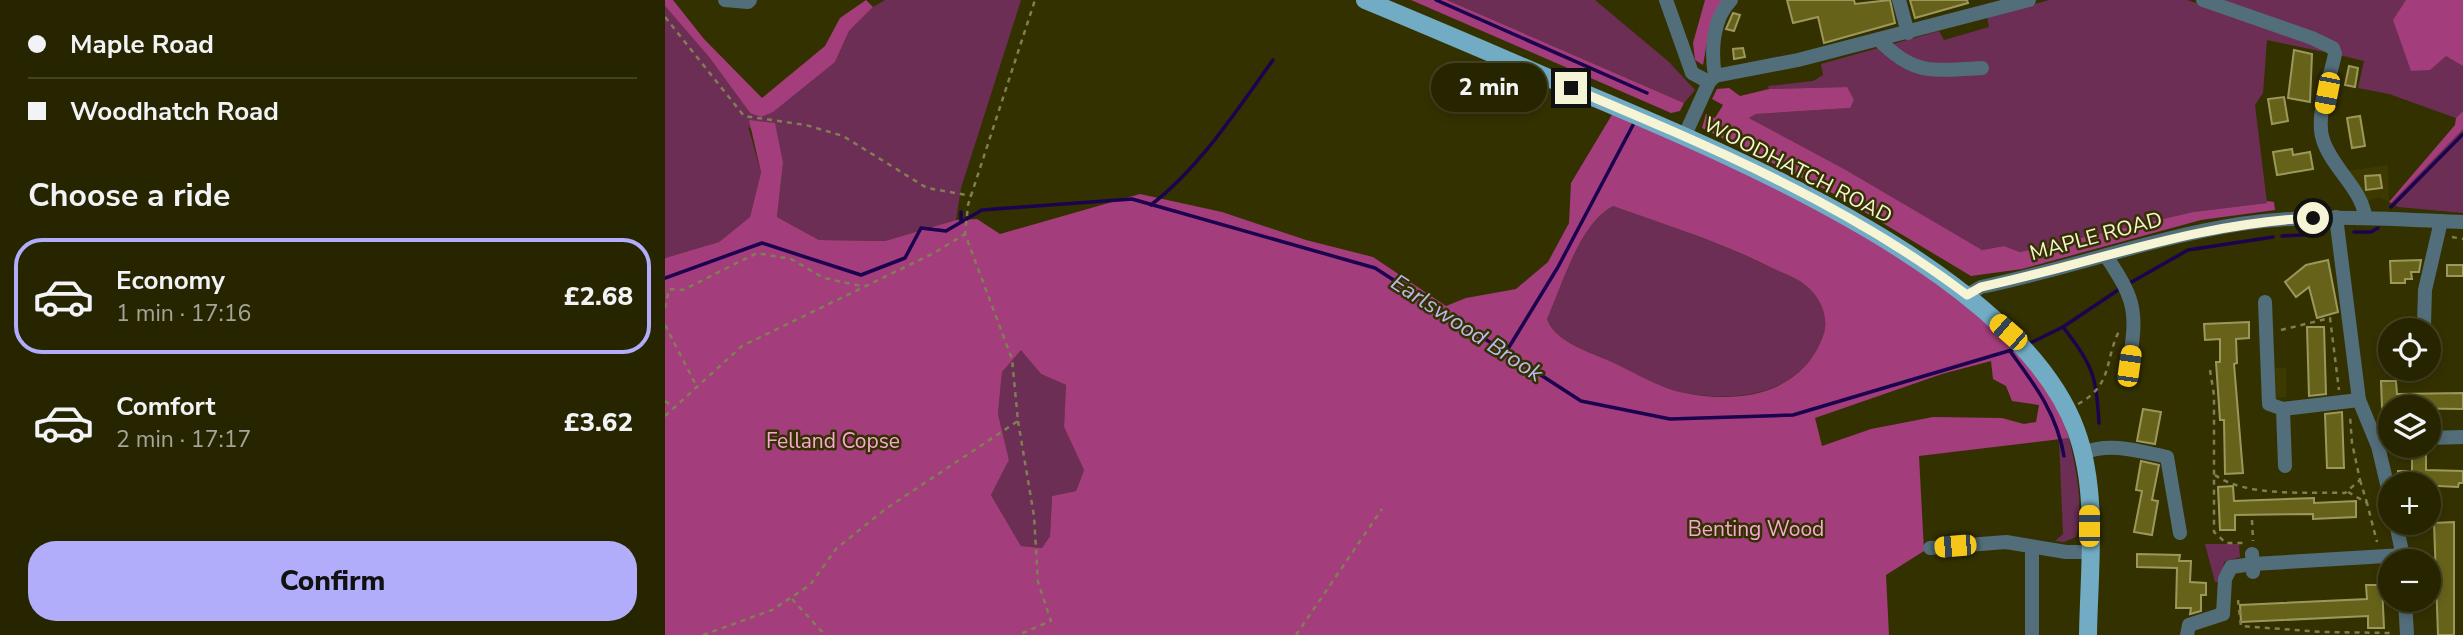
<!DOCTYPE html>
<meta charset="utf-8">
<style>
:root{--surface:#272500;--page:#33310f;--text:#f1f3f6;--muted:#a4a599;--line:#434222;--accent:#b1adfa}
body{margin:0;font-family:"Nunito Sans",sans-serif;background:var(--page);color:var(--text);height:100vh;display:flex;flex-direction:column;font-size:26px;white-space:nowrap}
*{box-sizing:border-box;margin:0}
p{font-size:23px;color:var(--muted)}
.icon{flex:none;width:38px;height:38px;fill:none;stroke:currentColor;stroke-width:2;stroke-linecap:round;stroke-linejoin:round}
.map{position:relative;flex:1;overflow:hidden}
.panel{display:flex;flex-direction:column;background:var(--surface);width:665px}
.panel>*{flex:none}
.banner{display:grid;align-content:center;height:154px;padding:0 28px;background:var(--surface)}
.controls{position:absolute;left:1713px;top:318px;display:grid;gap:14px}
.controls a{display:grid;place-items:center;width:63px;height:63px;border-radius:50%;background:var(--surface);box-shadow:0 4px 10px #0003,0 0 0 2px var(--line);font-size:35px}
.end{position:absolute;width:32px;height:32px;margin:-16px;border:9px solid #f5f4d4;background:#111;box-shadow:0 0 0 4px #111}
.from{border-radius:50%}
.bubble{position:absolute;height:49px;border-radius:24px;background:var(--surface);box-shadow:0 4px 10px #0003,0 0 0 2px var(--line);font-size:23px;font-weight:800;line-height:49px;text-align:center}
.car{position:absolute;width:21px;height:42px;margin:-21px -10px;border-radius:9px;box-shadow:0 0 5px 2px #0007;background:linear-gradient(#f5c518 24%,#345 0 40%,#f5c518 0 76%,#345 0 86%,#f5c518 0)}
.banner b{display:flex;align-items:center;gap:24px;height:66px;font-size:26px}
.banner b+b{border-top:2px solid var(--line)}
.banner i{width:18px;height:18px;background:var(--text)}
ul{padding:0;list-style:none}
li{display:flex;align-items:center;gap:21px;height:116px;margin:0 14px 10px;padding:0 14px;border:4px solid transparent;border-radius:28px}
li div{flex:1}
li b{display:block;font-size:26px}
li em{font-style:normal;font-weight:800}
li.active{border-color:var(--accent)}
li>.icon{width:63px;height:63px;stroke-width:1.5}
h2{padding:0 28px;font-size:32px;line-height:84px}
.button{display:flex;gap:14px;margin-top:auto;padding:14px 28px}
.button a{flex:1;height:80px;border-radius:28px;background:var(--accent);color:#111;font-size:28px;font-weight:800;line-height:80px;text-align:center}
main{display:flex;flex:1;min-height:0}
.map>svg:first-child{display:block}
.built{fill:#3d3900}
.green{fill:#6c2e54}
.forest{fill:#a33d7c;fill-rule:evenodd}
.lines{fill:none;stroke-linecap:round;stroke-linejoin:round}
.stream{stroke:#1b034f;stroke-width:3.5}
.building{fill:#67621a;stroke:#9c985b;stroke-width:2}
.path{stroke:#817e54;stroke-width:2.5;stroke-dasharray:5 5;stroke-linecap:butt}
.minor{stroke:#526e7a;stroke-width:14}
.major{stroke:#71acc4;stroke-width:18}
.route{stroke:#f5f4d4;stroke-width:9}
.labels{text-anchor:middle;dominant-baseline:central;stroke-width:5;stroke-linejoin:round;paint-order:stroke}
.street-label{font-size:21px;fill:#f5f4d4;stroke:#343100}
.park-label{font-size:21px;fill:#f8a7d4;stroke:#343100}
.water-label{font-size:23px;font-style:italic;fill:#bab9ed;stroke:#343100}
</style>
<main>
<section class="panel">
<div class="banner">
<b><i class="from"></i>Maple Road</b>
<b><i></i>Woodhatch Road</b>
</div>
<h2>Choose a ride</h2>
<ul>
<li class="active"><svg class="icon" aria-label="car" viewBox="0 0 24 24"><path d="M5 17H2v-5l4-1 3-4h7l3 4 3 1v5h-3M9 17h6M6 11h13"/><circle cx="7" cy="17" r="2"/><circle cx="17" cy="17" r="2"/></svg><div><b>Economy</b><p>1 min · 17:16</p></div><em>£2.68</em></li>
<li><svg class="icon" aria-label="car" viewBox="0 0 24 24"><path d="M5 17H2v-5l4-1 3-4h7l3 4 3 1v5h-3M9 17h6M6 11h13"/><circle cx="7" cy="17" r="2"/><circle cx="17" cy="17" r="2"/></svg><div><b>Comfort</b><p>2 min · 17:17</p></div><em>£3.62</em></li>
</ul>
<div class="button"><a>Confirm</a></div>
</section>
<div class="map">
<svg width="1798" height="635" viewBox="0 0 1798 635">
<rect width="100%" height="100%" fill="#343100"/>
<g class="built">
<path d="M1723 165 1724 202 1714 197 1702 201 1683 171Z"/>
<path d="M1610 368H1621V397L1611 398Z"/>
</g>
<g class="green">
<path d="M220 0H356L296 188 291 220 220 241 154 240 112 217 118 163 83 126 96 172 85 217 54 242 0 258V6L44 57 85 113 170 62 184 31 208 7Z"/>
<path d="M782 0H930L1004 62 1030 90 1019 103Z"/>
<path d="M1384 0H1522L1640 39 1664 53 1602 40 1598 93 1590 105 1602 203 1528 212 1355 252 1339 246 1316 250 1181 170 1084 118 1091 114 1184 108 1182 87 1104 89 1103 86 1148 81 1158 75 1156 64 1274 31 1279 40 1324 27 1322 17Z"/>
<path d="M1553 0H1798V111L1791 118 1724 94 1693 88 1699 61 1674 55 1671 42Z"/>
<path d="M1798 129V213L1733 207 1726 203Z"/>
<path d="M948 206C1002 225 1056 243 1107 268 1117 273 1131 277 1140 285 1155 296 1165 318 1158 336 1137 394 1075 403 1020 393 996 389 969 372 947 362 926 352 890 342 882 319 898 284 914 224 948 206Z"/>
<path d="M356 349 376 374 401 385 399 427 419 470 411 491 387 496 385 536 377 548 356 546 326 495 344 460 333 414 337 372Z"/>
<path d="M1404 438C1411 469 1419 505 1411 537L1399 542 1390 541 1398 534 1394 439Z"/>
<path d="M1540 544H1574L1575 557 1559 562 1556 582H1550Z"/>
</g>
<g class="forest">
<path d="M0 0H8L39 39 97 98 160 46 175 18 201 0 208 7 184 31 170 62 108 112 96 117 85 113 44 57 0 6Z"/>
<path d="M746 0H782L1019 103 1015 111 1006 113Z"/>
<path d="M1040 0H1057L1042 42 1038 65 1030 60 1028 43Z"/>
<path d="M1741 0H1798V66L1781 56 1765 70 1746 71 1728 20Z"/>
<path d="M1182 87 1189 100 1185 108 1091 114 1084 118 1181 170 1317 250 1339 246 1355 252 1528 212 1602 203V201L1609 202 1610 210 1536 220 1357 269 1306 276 1171 195 1037 128 1041 114 1050 118 1058 105 1047 99 1052 89 1064 88 1075 96 1104 89Z"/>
<path d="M1798 111V129L1726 203 1724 202 1790 125 1791 118Z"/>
<path d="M948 113C1086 177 1356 282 1404 438L1254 456 1259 551 1221 575 1224 635H0V258L54 242 85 217 96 172 84 120 110 123 118 163 112 217 154 240 220 241 291 220 312 219 335 234 475 194 557 212 641 240 708 257 781 306 801 298 851 289 883 262 904 223 906 183ZM948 206C1001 225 1056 242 1107 268 1117 273 1131 277 1140 285 1155 296 1165 318 1158 336 1137 394 1075 404 1020 393 996 389 969 372 947 362 925 352 890 342 882 319 898 284 914 224 948 206ZM356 350 376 374 401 385 399 427 419 470 411 491 387 496 385 536 377 548 356 546 326 495 344 460 333 414 337 372ZM1326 361 1328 379 1341 386 1347 401 1374 405 1371 422 1359 424 1337 418 1268 417 1206 429 1157 446 1150 418 1277 374Z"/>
</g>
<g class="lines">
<g class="stream">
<path d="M771 0 982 93"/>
<path d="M486 205C536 166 571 111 608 60"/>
<path d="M1726 207 1798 134"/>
<path d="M296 222V212"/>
<path d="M1689 232H1706L1713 228"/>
<path d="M1617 236 1658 234"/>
<path d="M0 278 97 243 196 275 240 258 256 228 281 231 317 210 467 199 710 268 916 401 1005 419 1128 415 1350 349"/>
<path d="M1463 284 1523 250 1608 237"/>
<path d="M1398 327C1428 365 1431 375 1434 423"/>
<path d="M1361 345 1398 327 1456 288"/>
<path d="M1345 351C1370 385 1392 414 1399 456"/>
<path d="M841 352 893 267 968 125"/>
</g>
</g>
<g class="building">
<path d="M1122 0H1189L1190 4 1225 0 1230 23 1159 43 1153 17 1128 23Z"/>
<path d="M1245 0H1302L1303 3 1250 18Z"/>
<path d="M1068 13 1075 15 1069 31 1061 29Z"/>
<path d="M1078 48 1080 57 1069 59 1068 49Z"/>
<path d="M1629 50 1647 54 1645 102 1623 98Z"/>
<path d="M1684 66 1693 68 1690 87 1680 85Z"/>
<path d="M1619 97 1623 121 1607 124 1603 99Z"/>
<path d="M1695 116 1700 146 1687 148 1682 118Z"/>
<path d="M1627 149 1628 155 1645 152 1648 169 1612 175 1608 152Z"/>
<path d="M1715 175 1717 188 1701 190 1700 176Z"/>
<path d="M1663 260 1673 312 1652 318 1644 287 1631 297 1620 282 1641 265Z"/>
<path d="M1756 260 1754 272H1746L1747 279H1740V283H1726L1725 261Z"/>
<rect x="1782" y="265" width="16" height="11"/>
<path d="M1584 322V338L1571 339 1572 363 1569 364 1578 473 1560 474 1559 420H1555L1551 362H1555V339L1540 340 1539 324Z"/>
<path d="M1642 327H1659L1661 394 1644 396Z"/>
<path d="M1716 381H1731L1732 394 1798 393V409L1717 408Z"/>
<path d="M1478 409 1496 412 1490 444 1472 441Z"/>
<path d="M1677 412 1679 468H1662L1660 414Z"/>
<path d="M1747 454H1761V470L1798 471V483H1794L1793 487 1733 484V471H1747Z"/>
<path d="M1476 461 1494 465 1487 500 1493 501 1487 535 1469 532 1477 491 1471 490Z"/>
<path d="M1568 486 1569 501 1649 498V503L1691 501V517L1648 519V514L1570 515V530H1555L1553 487Z"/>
<path d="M1789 522V635H1773L1769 523Z"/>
<path d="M1472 554 1515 555 1514 561H1526L1525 582 1541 583V595H1536V611L1525 614 1526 608H1511L1512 568 1472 567Z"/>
<path d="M1701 585H1717L1719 628H1703V616L1576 622 1575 605 1702 599Z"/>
</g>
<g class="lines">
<g class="path">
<path d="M0 17 79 116 141 125 178 136 262 188 307 196"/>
<path d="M1787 237 1798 239"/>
<path d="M0 308 4 289 18 290 92 253 126 259 159 278 196 286"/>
<path d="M0 325 32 387"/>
<path d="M1616 330 1665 318 1674 390"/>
<path d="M1545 370 1549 395V532L1561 543H1579"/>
<path d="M0 401 8 407"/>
<path d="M1413 404C1448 385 1439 362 1454 331"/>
<path d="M0 416 77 346 269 253 300 234"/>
<path d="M353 421 369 516 373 582 386 621 353 635"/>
<path d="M1550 475C1580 497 1643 492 1680 493L1695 480 1687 443 1685 416"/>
<path d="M1695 480 1702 503"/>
<path d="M1683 492 1702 503 1712 542"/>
<path d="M1587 520 1588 541"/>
<path d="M127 599 160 635"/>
<path d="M1573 600 1576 626 1657 632 1728 633"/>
<path d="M38 635 107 610 145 585 171 549 219 510 353 421 347 359 300 234 303 205 370 0"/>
<path d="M631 635 717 509"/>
</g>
<g class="minor">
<path d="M60 0 83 2 85 0"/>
<path d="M1001 0 1027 73 1044 82"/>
<path d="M1234 0 1243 33"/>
<path d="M1538 0 1647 38 1668 48 1670 54C1665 79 1650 116 1658 140 1667 168 1696 188 1700 216"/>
<path d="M1214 40C1251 77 1268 70 1317 68"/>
<path d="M1050 76C1046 52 1047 19 1066 0"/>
<path d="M1019 137 1044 82 1050 76 1133 60 1364 0"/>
<path d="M1671 217 1694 400 1713 446 1726 501"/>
<path d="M1441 256C1472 302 1472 312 1464 366"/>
<path d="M1302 295 1316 287C1403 269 1487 238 1575 224 1650 213 1723 219 1798 222"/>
<path d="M1600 302 1604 404 1618 409 1694 400"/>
<path d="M1759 324 1760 290 1776 221"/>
<path d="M1618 409 1620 466"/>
<path d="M1764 438 1798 437"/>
<path d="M1417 453C1446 442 1473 451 1502 457L1515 533"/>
<path d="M1731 523 1739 562"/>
<path d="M1265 548 1341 542 1401 552H1424"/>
<path d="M1367 548V635"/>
<path d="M1587 554 1588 564 1738 555"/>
<path d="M1740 600 1742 635"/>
<path d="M1522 635 1524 625 1558 614 1560 579 1566 567 1588 564V572"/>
</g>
<path class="major" d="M700 0C770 29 840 59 909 89 1056 151 1353 272 1411 430 1434 492 1424 569 1423 635"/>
</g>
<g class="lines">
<path class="route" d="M906 88C1042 145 1184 205 1302 295L1316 287C1428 263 1532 223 1648 218"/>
</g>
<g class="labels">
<g class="street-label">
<text transform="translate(1133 170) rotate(27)">WOODHATCH ROAD</text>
<text transform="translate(1431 236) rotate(-15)">MAPLE ROAD</text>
</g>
<g class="park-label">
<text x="168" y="441">Felland Copse</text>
<text x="1091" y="529">Benting Wood</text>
</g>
<g class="water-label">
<text transform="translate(802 328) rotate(33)">Earlswood Brook</text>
</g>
</g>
</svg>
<div class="controls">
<a><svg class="icon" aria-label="locate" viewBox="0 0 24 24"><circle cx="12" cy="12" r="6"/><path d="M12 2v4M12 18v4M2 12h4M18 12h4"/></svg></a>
<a><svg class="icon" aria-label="layers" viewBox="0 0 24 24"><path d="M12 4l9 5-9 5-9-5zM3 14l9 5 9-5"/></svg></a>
<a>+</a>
<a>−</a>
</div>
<i class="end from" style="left:1648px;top:218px"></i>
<i class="end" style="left:906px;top:88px"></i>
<div class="bubble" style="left:766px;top:63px;width:116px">2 min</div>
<i class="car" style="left:1662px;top:93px;rotate:191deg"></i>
<i class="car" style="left:1343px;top:332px;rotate:311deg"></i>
<i class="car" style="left:1464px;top:366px;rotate:8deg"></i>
<i class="car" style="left:1424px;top:526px;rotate:0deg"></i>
<i class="car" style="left:1290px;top:546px;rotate:265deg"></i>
</div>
</main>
